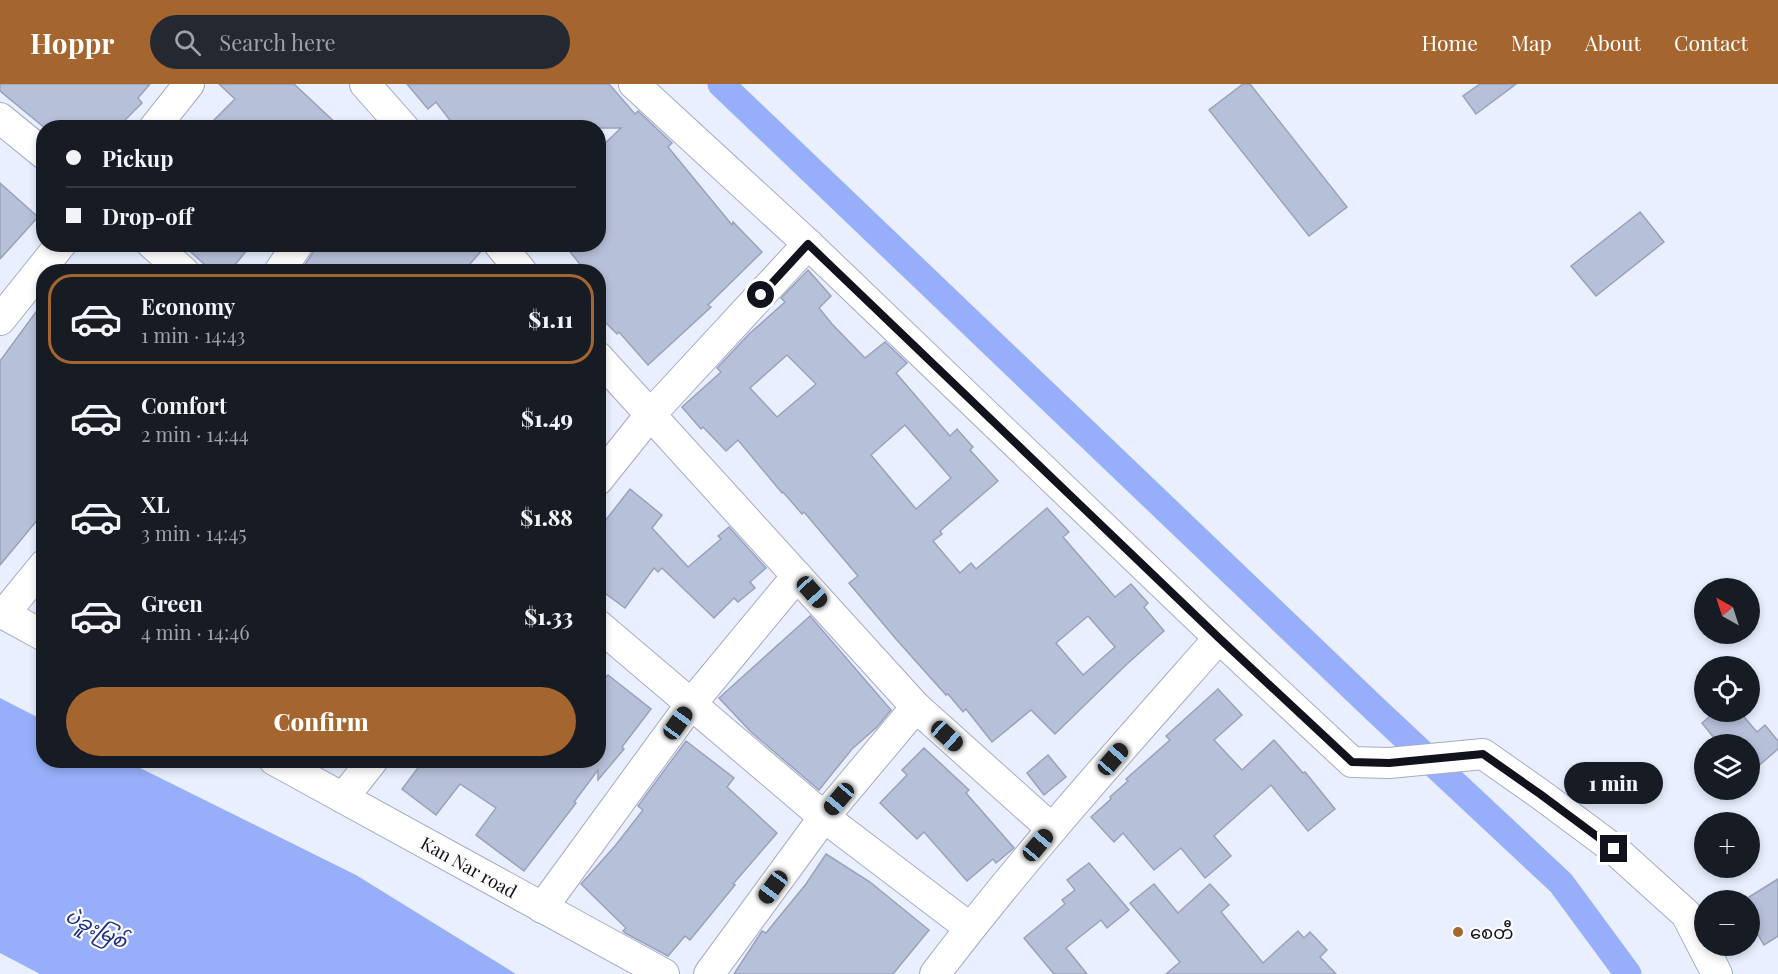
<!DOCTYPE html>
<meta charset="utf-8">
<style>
:root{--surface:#171b24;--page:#242831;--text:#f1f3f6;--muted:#9ea1a6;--line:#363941;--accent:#a5652e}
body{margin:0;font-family:"Playfair Display","Noto Sans Myanmar",serif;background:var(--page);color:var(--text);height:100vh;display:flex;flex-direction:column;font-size:22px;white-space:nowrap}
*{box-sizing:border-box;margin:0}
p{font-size:20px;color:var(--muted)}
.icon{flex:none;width:33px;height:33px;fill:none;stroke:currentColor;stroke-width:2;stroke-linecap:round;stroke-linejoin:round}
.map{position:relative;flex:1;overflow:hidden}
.details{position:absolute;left:36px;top:180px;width:570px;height:504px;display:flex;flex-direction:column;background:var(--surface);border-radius:24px;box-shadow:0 3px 9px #0003}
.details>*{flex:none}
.banner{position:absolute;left:36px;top:36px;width:570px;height:132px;border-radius:24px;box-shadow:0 3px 9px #0003;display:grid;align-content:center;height:132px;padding:0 30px;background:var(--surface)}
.needle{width:39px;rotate:321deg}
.fabs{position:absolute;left:1694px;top:494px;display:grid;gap:12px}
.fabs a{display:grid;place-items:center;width:66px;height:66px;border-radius:50%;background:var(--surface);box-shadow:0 3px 9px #0003;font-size:30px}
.end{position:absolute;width:27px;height:27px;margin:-14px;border:8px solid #10131c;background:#fff;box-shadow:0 0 0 3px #fff}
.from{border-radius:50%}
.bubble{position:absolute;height:42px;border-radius:21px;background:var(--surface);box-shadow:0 3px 9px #0003;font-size:20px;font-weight:800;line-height:42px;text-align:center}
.car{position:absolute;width:18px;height:36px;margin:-18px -9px;border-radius:8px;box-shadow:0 0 4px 2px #0007;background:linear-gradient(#222 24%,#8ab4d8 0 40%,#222 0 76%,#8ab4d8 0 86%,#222 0)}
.banner b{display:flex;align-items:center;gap:21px;height:57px;font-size:22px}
.banner b+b{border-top:2px solid var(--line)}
.banner i{width:15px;height:15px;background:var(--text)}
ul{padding:10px 0 0;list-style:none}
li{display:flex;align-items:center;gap:18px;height:90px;margin:0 12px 9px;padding:0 18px;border:3px solid transparent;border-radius:24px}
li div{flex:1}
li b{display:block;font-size:22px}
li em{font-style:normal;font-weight:800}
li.on{border-color:var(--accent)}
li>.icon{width:54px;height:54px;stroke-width:1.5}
.cta{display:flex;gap:12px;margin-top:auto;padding:12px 30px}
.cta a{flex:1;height:69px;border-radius:36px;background:var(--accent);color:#fff;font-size:24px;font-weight:800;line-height:69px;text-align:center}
header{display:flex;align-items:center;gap:36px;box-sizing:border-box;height:84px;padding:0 30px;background:var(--accent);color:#fff}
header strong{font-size:28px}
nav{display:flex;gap:33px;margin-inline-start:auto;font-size:21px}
.search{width:420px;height:54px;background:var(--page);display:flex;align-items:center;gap:15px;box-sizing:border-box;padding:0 21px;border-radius:33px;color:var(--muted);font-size:22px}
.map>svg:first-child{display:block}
.water{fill:#97affa}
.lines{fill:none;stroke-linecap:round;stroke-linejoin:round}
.canal{stroke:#97affa;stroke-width:27}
.building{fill:#b7c0d9;stroke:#99a2ba;stroke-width:1.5;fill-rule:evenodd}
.minor-casing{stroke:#a4acc5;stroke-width:32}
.minor{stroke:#fff;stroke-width:30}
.route{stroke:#10131c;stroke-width:8}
.poi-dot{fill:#a5652e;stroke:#fcfcfc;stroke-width:2}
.labels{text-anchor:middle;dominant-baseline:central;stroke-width:4.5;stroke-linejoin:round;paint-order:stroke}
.street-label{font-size:18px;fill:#10131c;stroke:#fcfcfc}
.poi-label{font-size:18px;fill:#10131c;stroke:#fcfcfc;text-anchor:start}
.water-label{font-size:20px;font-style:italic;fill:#212f83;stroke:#fcfcfc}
</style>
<header>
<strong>Hoppr</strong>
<div class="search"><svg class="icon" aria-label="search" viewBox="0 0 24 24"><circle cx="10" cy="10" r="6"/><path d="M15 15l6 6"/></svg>Search here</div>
<nav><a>Home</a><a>Map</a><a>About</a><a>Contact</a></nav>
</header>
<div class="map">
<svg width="1778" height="890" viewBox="0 0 1778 890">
<rect width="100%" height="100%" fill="#e9effe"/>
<path class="water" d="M0 614 43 636 44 676 126 677 356 791 516 890H40L0 869Z"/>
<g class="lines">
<path class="canal" d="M721 0 1377 627 1561 799 1628 890"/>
</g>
<g class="building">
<path d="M0 0H150L138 14 142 19 117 44H45L0 7Z"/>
<path d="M219 0H294L341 44H206L235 15Z"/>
<path d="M407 0H609L635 30 638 27 672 59 668 63 732 141 733 138 762 168 708 221 711 223 648 281 619 248 617 250 598 231V188H586L564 160H598V66L621 44H456L436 18 428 25Z"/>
<path d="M1243 0H1250L1347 123 1309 152 1209 26Z"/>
<path d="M1480 0H1516L1476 30 1463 12Z"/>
<path d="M0 99 38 133 0 175Z"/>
<path d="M1640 128 1664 158 1596 212 1571 182Z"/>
<path d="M182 160H252L229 188H213Z"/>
<path d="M482 160 483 165 463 188H300L312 170 316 160Z"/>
<path d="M808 186 831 212 819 224 832 240 865 274 885 258 907 279 896 289 950 352 957 345 973 363 970 366 998 397 940 447 942 450 933 457 960 489 971 479 976 485 1047 424 1069 448 1063 453 1115 513 1131 500 1148 519 1144 523 1164 547 1127 580 1055 650 1031 626 992 658 966 625 963 628 948 610 946 611 896 555 849 499 858 492 804 428 802 430 783 408 782 409 738 356 726 367 703 343 701 345 682 323 721 288 717 284 749 250 785 218 781 214ZM787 271 816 300 777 333 750 304ZM905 341 951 394 916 425 871 371ZM1088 532 1115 563 1083 591 1056 559Z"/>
<path d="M44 217V428L0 481V277Z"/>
<path d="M630 405 662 431 652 444 688 483 721 455 718 452 729 443 766 484 750 498 755 504 738 518 734 514 714 534 662 484 658 488 654 484 625 524 598 504V446Z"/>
<path d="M810 532 891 626 877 643 852 665 819 706 751 648 719 614Z"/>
<path d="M608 591 651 625 622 663 624 665 598 696V686L574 718 576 719 524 787 476 751 496 724 460 700 436 731 402 705 424 676H598V602Z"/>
<path d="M1218 605 1242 631 1214 656 1242 686 1274 656 1303 689 1305 688 1335 725 1308 747 1271 701 1214 752 1231 772 1205 794 1181 764 1154 786 1123 749 1114 758 1091 733 1111 715 1110 713 1128 697 1126 695 1170 656 1166 652Z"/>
<path d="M1716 627H1739L1757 648 1765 641 1778 657V665L1749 690V660H1719L1702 639Z"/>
<path d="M686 657 734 694 727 703 777 749 733 800 735 801 690 856 685 852 668 872 625 849 623 847 626 844 581 800 615 762 643 726 638 722Z"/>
<path d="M924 664 969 706 966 709 1014 764 996 779 993 775 967 797 924 748 917 755 880 719 907 691 902 686Z"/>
<path d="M1048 671 1066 693 1044 711 1027 689Z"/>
<path d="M826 770 870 798 929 846 893 890H734L762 847 766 849 806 800Z"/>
<path d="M1089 779 1129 826 1107 844 1101 836 1066 864 1087 890H1054L1024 854 1065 820 1062 816 1075 806 1067 796Z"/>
<path d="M1778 795V852L1764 861 1749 836V813Z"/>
<path d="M1154 800 1178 829 1210 800 1229 821 1221 828 1263 879 1298 847 1304 854 1310 848 1327 866 1320 873 1336 890H1166L1180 878 1130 819Z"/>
</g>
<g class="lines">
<g class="minor-casing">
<g id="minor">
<path d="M365 0 404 44"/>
<path d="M634 0 808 160 1219 554 1352 678 1389 679 1483 670 1540 710 1614 765 1686 830 1717 890"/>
<path d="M0 34 44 70"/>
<path d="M154 44 189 0"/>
<path d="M152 160 184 188"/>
<path d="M499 160 522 188"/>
<path d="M279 188 298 160"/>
<path d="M0 236 61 160"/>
<path d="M598 273 916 623 1052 745"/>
<path d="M598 396 650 331 808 160"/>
<path d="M0 528 44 552"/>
<path d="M4 530 44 481"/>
<path d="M598 541 824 733 970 844"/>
<path d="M274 676 664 890"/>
<path d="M343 714 373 676"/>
<path d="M542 824 691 620 797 492"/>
<path d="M709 890 824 733 916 623"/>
<path d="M935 890C1024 773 1122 664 1219 554"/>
</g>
</g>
<use href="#minor" class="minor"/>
</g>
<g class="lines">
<path class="route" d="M761 211 808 160 1219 554 1352 678 1389 679 1483 670 1540 710 1614 765"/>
</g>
<circle class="poi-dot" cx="1458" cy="848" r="6"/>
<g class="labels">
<g class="street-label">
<text transform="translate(469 783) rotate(29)">Kan Nar road</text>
</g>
<g class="poi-label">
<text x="1470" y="848">စေတီ</text>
</g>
<g class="water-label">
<text transform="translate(97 843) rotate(26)">ပဲခူးမြစ်</text>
</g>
</g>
</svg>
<div class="fabs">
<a><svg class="needle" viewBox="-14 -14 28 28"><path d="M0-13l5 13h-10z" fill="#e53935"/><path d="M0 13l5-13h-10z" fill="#9ea1a6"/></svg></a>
<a><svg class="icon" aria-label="locate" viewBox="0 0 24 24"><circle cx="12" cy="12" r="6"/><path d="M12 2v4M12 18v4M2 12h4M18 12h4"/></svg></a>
<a><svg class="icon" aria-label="layers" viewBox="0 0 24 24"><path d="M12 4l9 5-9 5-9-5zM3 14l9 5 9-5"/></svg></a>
<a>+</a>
<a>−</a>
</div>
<i class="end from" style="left:761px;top:211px"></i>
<i class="end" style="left:1614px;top:765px"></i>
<div class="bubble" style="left:1564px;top:678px;width:99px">1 min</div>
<i class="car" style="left:812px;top:508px;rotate:138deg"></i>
<i class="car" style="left:678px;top:639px;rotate:36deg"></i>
<i class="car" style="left:947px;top:652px;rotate:132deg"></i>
<i class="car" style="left:1113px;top:675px;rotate:41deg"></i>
<i class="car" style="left:839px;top:715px;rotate:220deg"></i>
<i class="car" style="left:1038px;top:761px;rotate:40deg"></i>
<i class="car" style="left:773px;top:803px;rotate:216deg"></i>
<div class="banner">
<b><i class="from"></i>Pickup</b>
<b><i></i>Drop-off</b>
</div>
<section class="details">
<ul>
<li class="on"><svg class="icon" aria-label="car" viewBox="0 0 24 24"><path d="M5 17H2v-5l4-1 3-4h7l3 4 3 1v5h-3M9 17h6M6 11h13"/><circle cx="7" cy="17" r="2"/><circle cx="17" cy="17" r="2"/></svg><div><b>Economy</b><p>1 min · 14:43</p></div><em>$1.11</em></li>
<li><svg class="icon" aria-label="car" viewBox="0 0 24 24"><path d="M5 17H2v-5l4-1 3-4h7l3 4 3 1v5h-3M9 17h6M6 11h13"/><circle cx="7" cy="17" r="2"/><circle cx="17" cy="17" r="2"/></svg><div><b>Comfort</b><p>2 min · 14:44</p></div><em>$1.49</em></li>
<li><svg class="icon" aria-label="car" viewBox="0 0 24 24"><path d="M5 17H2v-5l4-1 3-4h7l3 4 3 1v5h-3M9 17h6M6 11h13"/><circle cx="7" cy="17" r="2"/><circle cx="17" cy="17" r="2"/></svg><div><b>XL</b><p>3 min · 14:45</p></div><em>$1.88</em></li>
<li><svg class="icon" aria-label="car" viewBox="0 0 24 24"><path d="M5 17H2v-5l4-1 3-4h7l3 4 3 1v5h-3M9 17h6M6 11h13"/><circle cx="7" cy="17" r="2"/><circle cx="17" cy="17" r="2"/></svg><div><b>Green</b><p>4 min · 14:46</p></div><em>$1.33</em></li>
</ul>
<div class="cta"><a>Confirm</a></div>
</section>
</div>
